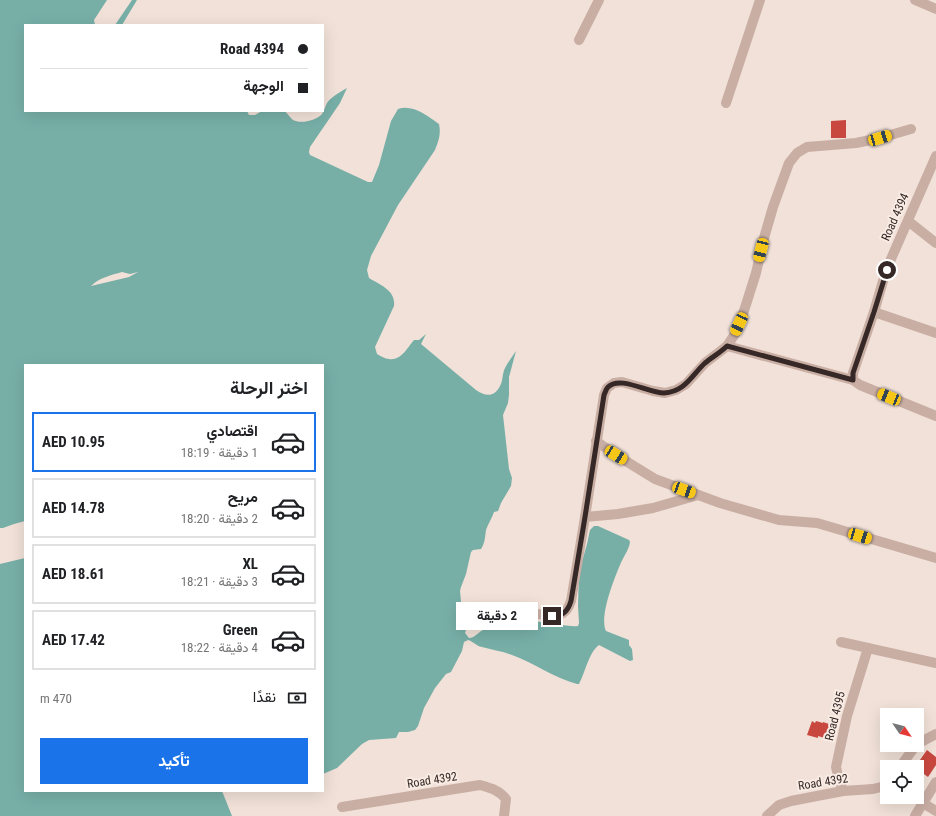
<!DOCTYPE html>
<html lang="ar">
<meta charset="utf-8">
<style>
:root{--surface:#fff;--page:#f6f6f6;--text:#202124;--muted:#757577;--line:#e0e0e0;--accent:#1a73e8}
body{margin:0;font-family:"Roboto Condensed",Vazirmatn,sans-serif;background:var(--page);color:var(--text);direction:rtl;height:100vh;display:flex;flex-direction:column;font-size:15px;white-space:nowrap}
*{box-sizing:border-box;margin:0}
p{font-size:13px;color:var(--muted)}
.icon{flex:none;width:22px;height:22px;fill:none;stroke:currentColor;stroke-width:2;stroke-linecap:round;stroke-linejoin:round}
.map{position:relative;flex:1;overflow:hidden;direction:ltr}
.drawer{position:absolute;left:24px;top:364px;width:300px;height:428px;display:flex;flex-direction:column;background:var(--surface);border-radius:0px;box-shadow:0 4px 16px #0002;direction:rtl}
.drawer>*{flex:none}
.top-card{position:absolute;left:24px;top:24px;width:300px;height:88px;border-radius:0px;box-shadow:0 4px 16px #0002;direction:rtl;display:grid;align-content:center;height:88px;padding:0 16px;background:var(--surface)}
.needle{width:26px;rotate:125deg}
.fabs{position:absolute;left:880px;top:708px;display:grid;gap:8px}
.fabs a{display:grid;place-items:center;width:44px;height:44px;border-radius:0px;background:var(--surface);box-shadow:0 4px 16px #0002;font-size:20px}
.end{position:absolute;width:18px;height:18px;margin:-9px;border:5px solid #352826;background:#fff;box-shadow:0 0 0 2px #fff}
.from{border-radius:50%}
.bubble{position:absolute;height:28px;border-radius:0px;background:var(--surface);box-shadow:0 4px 16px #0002;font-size:13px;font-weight:700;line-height:28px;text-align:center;direction:rtl}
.car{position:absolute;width:12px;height:24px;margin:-12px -6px;border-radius:5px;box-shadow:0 0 3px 1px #0007;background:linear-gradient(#f5c518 24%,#345 0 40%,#f5c518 0 76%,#345 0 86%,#f5c518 0)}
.top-card b{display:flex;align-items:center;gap:14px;height:38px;font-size:15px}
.top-card b+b{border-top:1px solid var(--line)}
.top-card i{width:10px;height:10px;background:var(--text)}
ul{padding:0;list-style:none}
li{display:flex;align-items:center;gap:12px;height:60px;margin:0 8px 6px;padding:0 8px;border:2px solid var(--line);border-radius:0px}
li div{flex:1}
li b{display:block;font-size:15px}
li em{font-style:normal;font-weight:700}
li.current{border-color:var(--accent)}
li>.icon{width:36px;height:36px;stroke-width:1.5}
h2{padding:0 16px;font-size:18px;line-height:48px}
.pay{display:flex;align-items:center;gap:10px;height:44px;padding:0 16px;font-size:15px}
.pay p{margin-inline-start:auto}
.button{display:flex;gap:8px;margin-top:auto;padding:8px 16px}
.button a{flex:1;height:46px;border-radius:0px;background:var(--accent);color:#fff;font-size:16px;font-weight:700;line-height:46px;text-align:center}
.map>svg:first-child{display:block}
.water{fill:#77afa7;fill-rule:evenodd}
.building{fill:#c84840}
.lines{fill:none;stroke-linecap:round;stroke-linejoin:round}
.minor{stroke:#c9aea4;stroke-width:10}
.route{stroke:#352826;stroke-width:5}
.labels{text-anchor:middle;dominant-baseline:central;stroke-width:4;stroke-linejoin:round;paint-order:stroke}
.street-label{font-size:12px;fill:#352826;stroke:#f9ece4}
</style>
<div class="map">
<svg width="936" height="816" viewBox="0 0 936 816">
<rect width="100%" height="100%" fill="#f1e1d8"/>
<g class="water">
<path d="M0 0H107L94 20 95 25H25V111H247L249 115H255L262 111H284C288 113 289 117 293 120 300 124 316 121 322 114 324 111 325 107 327 103 331 97 340 92 347 88L340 103 310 147 309 152 310 155 368 182H372L379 165 391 121 398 109C413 104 427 116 439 124 441 134 439 140 435 150L398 205 371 256 367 270 369 278C380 285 396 290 394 306L375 347 377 354C381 356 385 359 389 359 401 361 407 348 414 340H419L426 334 421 344 476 390C485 396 494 398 500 386 503 381 502 374 505 368 508 362 512 357 516 351L509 377V395L508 403 503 415 509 469 512 478 511 486 501 503 498 511 494 512C492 518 488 524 486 530 485 537 485 543 481 549L473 550 471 552 466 574 461 587 460 591 463 622 466 630 465 633 469 638C475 638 479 631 485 629 494 625 503 624 513 623 524 622 538 621 550 623 559 624 569 627 578 626L579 623 578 606 579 572 587 544 590 530 594 526H598L629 540 630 542C629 550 623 557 620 565 614 579 599 617 606 631L629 640V645L632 649 633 660 630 661 599 645C589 652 585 673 579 684H577C554 678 534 663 512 655 502 651 492 650 482 647 476 646 473 641 468 640L464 642 462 651 451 672 446 674 435 688 424 708 418 726 415 730 408 732H399L396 738 369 740 362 744 337 768 323 774V365H25V521L14 524 3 528H0ZM122 272 130 274 138 272 129 277 91 286C99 278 111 275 122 272Z"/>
<path d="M132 0H137L122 25H115Z"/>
<path d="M25 558V791H222L232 816H0V564Z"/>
</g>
<g class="building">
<path d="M846 120V138H831V121Z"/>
<path d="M812 721 815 723 816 721 823 723V722L832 725 828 739 818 736V738L807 735Z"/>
<path d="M927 750 936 757V765L928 777 917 769V767H915Z"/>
<path d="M898 797H914L909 804Z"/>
</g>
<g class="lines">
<g class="minor">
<path d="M915 0 936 9"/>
<path d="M579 40 599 0"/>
<path d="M726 103 760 0"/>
<path d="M936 156 891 259 883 281 874 312 853 373V380L860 385 936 416"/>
<path d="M908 221 936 243"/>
<path d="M874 312 936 333"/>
<path d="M727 346 853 380"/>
<path d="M596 441 616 455 655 479 720 503 779 520 817 523 936 558"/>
<path d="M585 517 618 514 653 508 698 495"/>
<path d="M495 610 558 616C566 612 568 609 571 601L585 517 604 395 607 388 614 383 622 382 653 391 665 393 676 390 686 384 705 363 722 350 727 346 735 334 743 314 756 273 764 238 773 207 789 163 797 153 807 147 856 143 880 138 911 129"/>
<path d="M841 642 936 663"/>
<path d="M917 744 936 734"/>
<path d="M900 767 916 745"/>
<path d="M843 791 838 776 836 767 847 716 868 648"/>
<path d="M923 803 936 811"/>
<path d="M342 807 480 785C491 788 499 790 506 799L504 816"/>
<path d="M767 816 779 805 791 801 843 791 873 789 885 786 887 783"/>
<path d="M915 816 936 782"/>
</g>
</g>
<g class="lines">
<path class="route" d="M552 616C563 616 568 611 571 601L585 517 604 395C605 393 606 389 608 387 620 375 648 393 664 393 685 392 692 375 705 363 712 357 720 353 727 346L853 380V373L874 312 887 270"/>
</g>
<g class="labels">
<g class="street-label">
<text transform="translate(895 217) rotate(-66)">Road 4394</text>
<text transform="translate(835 716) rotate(-76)">Road 4395</text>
<text transform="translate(432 780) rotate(-9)">Road 4392</text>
<text transform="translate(823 782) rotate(-9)">Road 4392</text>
</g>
</g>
</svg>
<div class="fabs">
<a><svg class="needle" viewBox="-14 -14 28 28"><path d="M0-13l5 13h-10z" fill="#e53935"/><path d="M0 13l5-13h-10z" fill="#757577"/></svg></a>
<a><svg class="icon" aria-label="locate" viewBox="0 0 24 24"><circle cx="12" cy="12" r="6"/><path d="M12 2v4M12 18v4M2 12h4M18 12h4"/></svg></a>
</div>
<i class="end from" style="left:887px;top:270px"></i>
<i class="end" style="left:552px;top:616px"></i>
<div class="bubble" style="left:456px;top:602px;width:82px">2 دقيقة</div>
<i class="car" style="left:880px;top:138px;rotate:73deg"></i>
<i class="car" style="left:761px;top:250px;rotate:194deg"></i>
<i class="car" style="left:739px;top:324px;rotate:205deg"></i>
<i class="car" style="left:889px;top:397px;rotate:292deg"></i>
<i class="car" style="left:616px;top:455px;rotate:122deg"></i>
<i class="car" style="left:684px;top:490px;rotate:110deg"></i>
<i class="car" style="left:860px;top:536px;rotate:107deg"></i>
<div class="top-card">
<b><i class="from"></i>Road 4394</b>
<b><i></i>الوجهة</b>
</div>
<section class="drawer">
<h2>اختر الرحلة</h2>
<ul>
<li class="current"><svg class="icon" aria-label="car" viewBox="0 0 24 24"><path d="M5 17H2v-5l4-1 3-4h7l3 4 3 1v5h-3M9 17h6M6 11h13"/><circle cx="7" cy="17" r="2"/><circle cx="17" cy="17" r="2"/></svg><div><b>اقتصادي</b><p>1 دقيقة · 18:19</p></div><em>AED 10.95</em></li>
<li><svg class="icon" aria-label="car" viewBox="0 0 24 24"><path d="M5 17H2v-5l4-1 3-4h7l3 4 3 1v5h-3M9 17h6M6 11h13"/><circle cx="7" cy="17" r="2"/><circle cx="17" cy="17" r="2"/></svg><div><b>مريح</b><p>2 دقيقة · 18:20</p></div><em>AED 14.78</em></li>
<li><svg class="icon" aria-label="car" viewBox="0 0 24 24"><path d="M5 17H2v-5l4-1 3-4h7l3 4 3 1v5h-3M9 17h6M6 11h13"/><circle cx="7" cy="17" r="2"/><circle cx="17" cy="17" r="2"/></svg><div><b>XL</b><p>3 دقيقة · 18:21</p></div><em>AED 18.61</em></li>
<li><svg class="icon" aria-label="car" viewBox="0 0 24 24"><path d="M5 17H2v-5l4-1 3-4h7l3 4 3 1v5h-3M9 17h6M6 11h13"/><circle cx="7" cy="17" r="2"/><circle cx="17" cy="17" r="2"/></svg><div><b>Green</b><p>4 دقيقة · 18:22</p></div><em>AED 17.42</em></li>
</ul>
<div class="pay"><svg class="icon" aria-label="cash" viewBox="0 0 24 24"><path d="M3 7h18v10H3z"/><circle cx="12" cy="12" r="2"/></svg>نقدًا<p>470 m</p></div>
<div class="button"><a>تأكيد</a></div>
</section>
</div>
